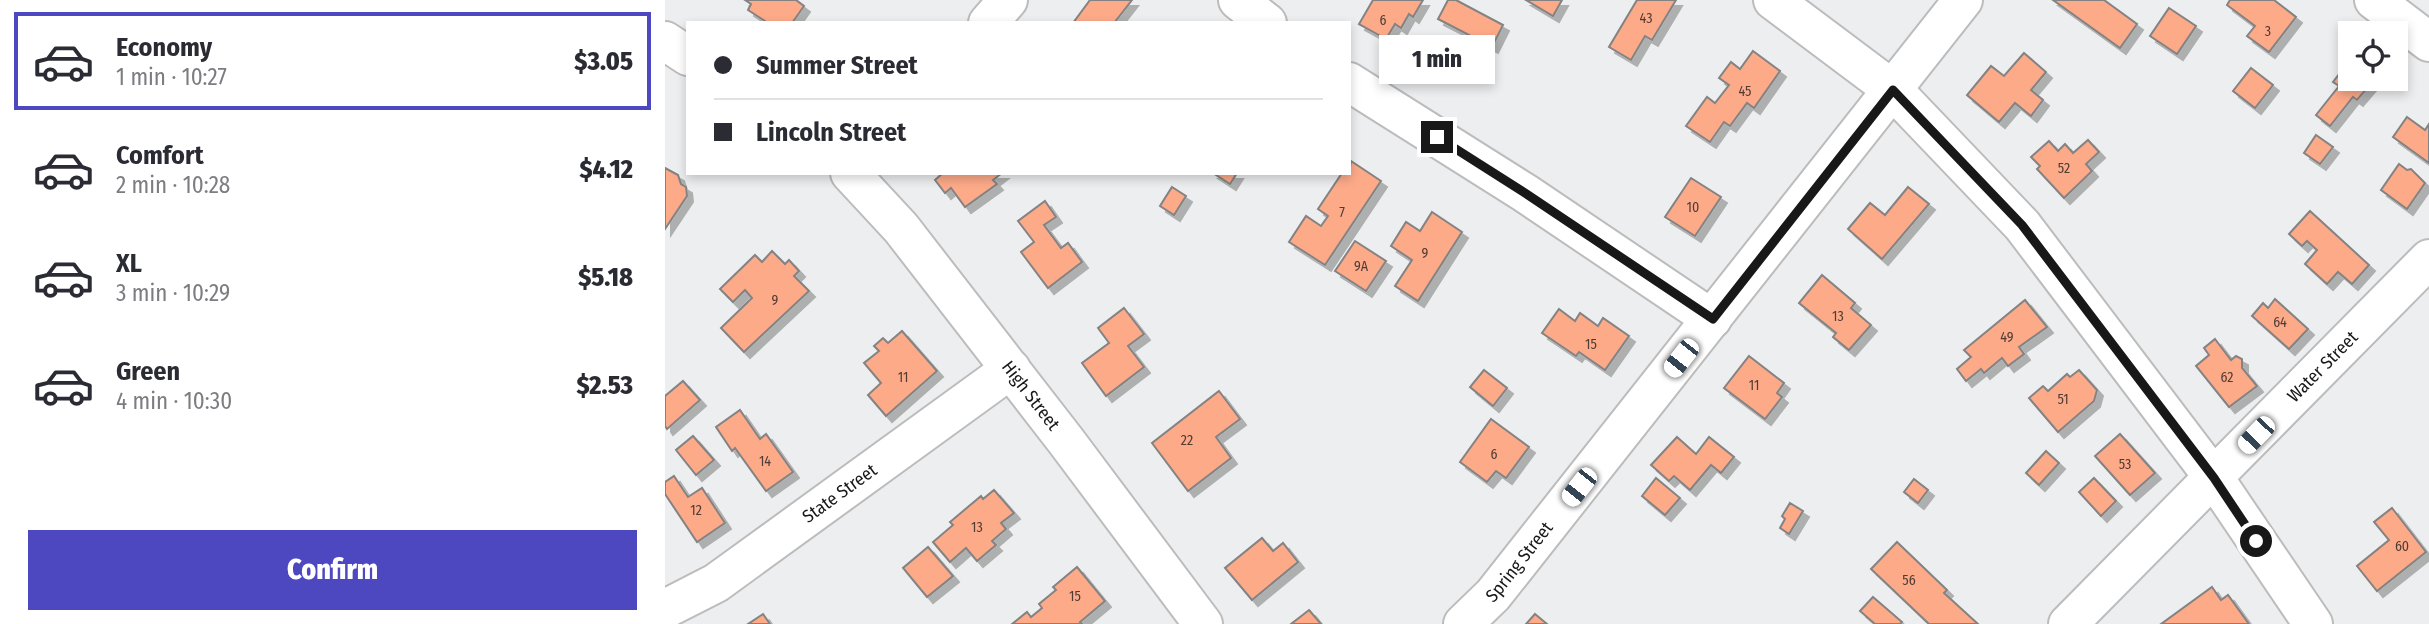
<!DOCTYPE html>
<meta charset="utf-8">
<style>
:root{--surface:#fff;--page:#f2f2f3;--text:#2b2b33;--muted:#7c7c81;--line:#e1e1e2;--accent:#4d48bf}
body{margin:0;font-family:"Fira Sans Condensed",sans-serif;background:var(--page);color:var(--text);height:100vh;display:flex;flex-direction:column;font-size:26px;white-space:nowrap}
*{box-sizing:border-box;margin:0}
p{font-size:23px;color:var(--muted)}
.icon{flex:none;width:38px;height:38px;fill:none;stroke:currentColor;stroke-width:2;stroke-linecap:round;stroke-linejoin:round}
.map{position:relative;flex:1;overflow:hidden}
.panel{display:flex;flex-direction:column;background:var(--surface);width:665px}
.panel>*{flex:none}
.top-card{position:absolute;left:21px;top:21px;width:665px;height:154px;border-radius:0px;box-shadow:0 4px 10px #0003;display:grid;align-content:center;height:154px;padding:0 28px;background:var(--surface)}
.controls{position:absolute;left:1673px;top:21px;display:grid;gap:14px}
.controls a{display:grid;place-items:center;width:70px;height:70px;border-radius:0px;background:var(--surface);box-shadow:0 4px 10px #0003;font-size:35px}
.end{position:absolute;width:32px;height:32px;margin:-16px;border:9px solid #181818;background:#fff;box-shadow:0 0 0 4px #fff}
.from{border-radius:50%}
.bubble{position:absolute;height:49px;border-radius:0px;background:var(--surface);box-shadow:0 4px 10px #0003;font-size:23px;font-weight:800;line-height:49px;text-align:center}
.car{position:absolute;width:21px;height:42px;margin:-21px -10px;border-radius:9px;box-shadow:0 0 5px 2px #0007;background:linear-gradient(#fff 24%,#345 0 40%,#fff 0 76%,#345 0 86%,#fff 0)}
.top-card b{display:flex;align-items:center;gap:24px;height:66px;font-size:26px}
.top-card b+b{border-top:2px solid var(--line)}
.top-card i{width:18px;height:18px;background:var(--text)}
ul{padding:12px 0 0;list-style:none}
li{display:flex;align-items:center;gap:21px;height:98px;margin:0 14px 10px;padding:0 14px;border:4px solid transparent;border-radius:0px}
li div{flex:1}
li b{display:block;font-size:26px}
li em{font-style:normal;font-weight:800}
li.on{border-color:var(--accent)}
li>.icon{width:63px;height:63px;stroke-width:1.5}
.primary-button{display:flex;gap:14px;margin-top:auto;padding:14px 28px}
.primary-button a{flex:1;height:80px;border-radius:0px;background:var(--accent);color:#fff;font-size:28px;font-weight:800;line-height:80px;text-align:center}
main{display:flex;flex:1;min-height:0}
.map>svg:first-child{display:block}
.building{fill:#fdaa89;stroke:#848282;stroke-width:2;filter:url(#shadow)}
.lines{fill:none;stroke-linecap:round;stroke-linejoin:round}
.minor-casing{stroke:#bcbcbd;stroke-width:42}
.minor{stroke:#fff;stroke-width:38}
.route{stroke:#181818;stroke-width:9}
.labels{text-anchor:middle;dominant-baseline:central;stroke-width:6;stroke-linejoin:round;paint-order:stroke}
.number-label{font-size:14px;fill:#513c34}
.street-label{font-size:18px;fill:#181818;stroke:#fbfbfc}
</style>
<main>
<section class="panel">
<ul>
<li class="on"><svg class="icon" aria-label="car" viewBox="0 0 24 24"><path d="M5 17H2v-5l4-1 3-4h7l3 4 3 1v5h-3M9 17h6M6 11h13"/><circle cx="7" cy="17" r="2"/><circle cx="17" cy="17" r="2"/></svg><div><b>Economy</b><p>1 min · 10:27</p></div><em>$3.05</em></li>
<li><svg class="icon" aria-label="car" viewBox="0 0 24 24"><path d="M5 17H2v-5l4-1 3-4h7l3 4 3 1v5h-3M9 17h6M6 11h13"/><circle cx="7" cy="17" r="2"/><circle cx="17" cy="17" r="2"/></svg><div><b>Comfort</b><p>2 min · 10:28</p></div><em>$4.12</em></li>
<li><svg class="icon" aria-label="car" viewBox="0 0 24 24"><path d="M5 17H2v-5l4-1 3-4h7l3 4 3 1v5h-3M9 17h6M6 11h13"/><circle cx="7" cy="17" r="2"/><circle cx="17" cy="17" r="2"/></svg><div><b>XL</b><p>3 min · 10:29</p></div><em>$5.18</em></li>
<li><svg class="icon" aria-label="car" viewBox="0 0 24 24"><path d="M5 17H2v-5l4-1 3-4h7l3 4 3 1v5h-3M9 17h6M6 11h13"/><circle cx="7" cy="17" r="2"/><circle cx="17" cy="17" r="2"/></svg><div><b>Green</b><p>4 min · 10:30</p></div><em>$2.53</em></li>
</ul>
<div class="primary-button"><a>Confirm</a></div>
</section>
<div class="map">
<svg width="1764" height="624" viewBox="0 0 1764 624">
<defs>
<filter id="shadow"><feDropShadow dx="6" dy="6" stdDeviation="0" flood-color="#0004"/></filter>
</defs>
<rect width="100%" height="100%" fill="#edeeef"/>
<g class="building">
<path d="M80 0H131L139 6 127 23H103L83 10 86 4Z"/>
<path d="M425 0H467L449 23H408Z"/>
<path d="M708 0H758L748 17 744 14 736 28 730 24 721 39 694 24Z"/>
<path d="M783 0H791L838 25 827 47 773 19Z"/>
<path d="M861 0H897L888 16Z"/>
<path d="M972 0H1011L987 40 980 36 966 60 944 47Z"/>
<path d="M1388 0H1439L1472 24 1455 48Z"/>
<path d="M1565 0H1609L1631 17 1604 52 1582 36 1590 26 1562 5Z"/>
<path d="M1504 8 1531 26 1512 54 1485 36Z"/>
<path d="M1088 51 1115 71 1089 108 1082 103 1065 126 1059 122 1045 142 1021 126 1042 97 1050 103 1064 85 1054 78 1066 62 1075 69Z"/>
<path d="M1359 53 1381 72 1366 90 1378 100 1366 116 1350 103 1334 122 1302 95 1326 66 1339 76Z"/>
<path d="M1685 60V79H1710L1692 100 1688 97 1665 126 1651 115 1674 86 1668 82Z"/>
<path d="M1586 68 1608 85 1590 108 1568 91Z"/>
<path d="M1742 117 1760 130 1764 124V163L1728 137Z"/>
<path d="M1651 135 1668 147 1655 164 1639 153Z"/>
<path d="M1423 140 1434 152 1421 164 1427 171 1399 198 1372 169 1375 166 1366 157 1384 141 1393 151 1400 144 1408 153Z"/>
<path d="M686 161 716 181 660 265 624 242 641 216 656 226 663 216 653 209 677 173H684Z"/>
<path d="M1734 164 1742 170 1746 169 1760 183 1742 209 1716 190Z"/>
<path d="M0 168 13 175 16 184 21 187 22 196 0 229Z"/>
<path d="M278 173H337L328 180 332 184 300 207 286 188 280 193 270 180Z"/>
<path d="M548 173H572L565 184Z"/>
<path d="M1026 178 1056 197 1030 236 1000 217Z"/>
<path d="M507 187 521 196 509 215 495 206Z"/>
<path d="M1243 187 1264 204 1217 259 1183 229 1205 203 1220 215Z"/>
<path d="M380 201 391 217 379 225 396 248 403 243 417 262 383 288 356 252 369 242 353 221Z"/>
<path d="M1645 211 1704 265 1687 284 1673 272 1662 284 1640 264 1652 250 1642 241 1637 246 1624 234Z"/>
<path d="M767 212 797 232 753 301 730 286 747 260 726 246 741 222 755 231Z"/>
<path d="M690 241 721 261 701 291 670 271Z"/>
<path d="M107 251 120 264 124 260 134 271 129 276 144 291 79 352 56 328 87 298 80 290 68 302 55 289 90 255 97 262Z"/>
<path d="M1157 275 1190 303 1186 308 1206 325 1184 350 1168 337 1171 333 1134 303Z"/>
<path d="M1610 299 1643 329 1624 349 1587 316 1598 303 1603 308Z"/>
<path d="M1360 300 1382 327 1354 347 1359 354 1343 366 1337 358 1319 373 1316 369 1301 381 1292 369 1306 357 1299 350Z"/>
<path d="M459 308 479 334 463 346 479 367 441 396 417 363 444 343 433 328Z"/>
<path d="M894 309 910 321 915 313 933 326 938 318 964 336 940 370 914 352 911 356 877 333Z"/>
<path d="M237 331 272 371 221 416 203 395 216 383 199 363 214 351 209 346 218 338 223 343Z"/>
<path d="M1550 339 1566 360 1571 356 1577 359V368L1592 386 1564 407 1531 366 1544 355 1539 348Z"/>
<path d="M1084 356 1119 383 1112 393 1117 397 1100 419 1059 388Z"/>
<path d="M819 370 842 388 828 406 805 387Z"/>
<path d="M1414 370 1432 390 1429 401 1393 432 1364 398 1378 386 1383 391 1402 374 1405 377Z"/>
<path d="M18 381 35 400 2 429 0 426V396Z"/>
<path d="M554 391 575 419 551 437 566 458 523 491 487 443Z"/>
<path d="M75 410 95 439 101 434 128 472 101 491 70 448 67 451 51 427Z"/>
<path d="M826 419 864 447 841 478 831 471 822 482 795 462Z"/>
<path d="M1455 434 1490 473 1465 495 1430 456Z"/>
<path d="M28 436 49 460 31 475 11 450Z"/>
<path d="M1012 437 1031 454 1044 437 1069 457 1056 473 1046 465 1025 490 1009 476 1004 481 986 465Z"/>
<path d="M1381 451 1394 463 1374 485 1361 473Z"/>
<path d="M9 476 23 497 37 488 60 523 32 542 0 494V482Z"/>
<path d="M991 478 1015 498 1000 515 977 496Z"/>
<path d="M1429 478 1451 501 1436 516 1414 492Z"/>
<path d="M1249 479 1263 490 1253 503 1239 492Z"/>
<path d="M329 490 349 513 336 523 341 529 327 541 331 545 312 561 301 548 285 562 268 542 288 525 285 522 316 496 318 499Z"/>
<path d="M1125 503 1138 511 1124 534 1115 528 1120 519 1117 516Z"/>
<path d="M1727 508 1761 552 1712 591 1692 566 1724 540 1709 522Z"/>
<path d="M597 538 608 551 618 543 633 562 587 600 560 568Z"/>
<path d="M1232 542 1282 590 1279 593 1313 624H1264L1206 569Z"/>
<path d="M263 547 288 576 262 597 238 568Z"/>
<path d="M412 567 440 601 415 622 417 624H347L362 612 366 617 377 608 374 604 391 590 388 587Z"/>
<path d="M1547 587 1556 600 1563 595 1584 624H1496Z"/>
<path d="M1208 597 1237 622 1235 624H1210L1195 611Z"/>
<path d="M644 610 656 624H626Z"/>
<path d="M98 614 105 624H83Z"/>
<path d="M870 614 882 624H861Z"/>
</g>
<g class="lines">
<g class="minor-casing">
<g id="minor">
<path d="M573 0 602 23"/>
<path d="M1108 0 1228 90 1357 225 1549 478 1648 624"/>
<path d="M1709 0 1764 42"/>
<path d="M323 23 343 0"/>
<path d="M0 41 23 56"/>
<path d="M684 82 860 193 1047 319"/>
<path id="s1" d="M185 173 236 228 401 441 538 624"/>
<path id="s2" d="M0 609 51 583 346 369"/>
<path id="s3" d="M798 624 828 595 1298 0"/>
<path id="s4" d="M1403 624 1764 259"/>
</g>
</g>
<use href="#minor" class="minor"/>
</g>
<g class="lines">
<path class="route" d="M772 137 860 193 1048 319 1228 90 1357 225 1549 478 1591 541"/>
</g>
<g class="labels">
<g class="number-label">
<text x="981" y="18">43</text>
<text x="718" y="20">6</text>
<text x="1603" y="31">3</text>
<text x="1080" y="91">45</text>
<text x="1399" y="168">52</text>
<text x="1028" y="207">10</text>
<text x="677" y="212">7</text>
<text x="760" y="253">9</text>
<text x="696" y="266">9A</text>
<text x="110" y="300">9</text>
<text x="1173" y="316">13</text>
<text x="1615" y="322">64</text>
<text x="1342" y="337">49</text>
<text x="926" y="344">15</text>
<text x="238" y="377">11</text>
<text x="1562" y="377">62</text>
<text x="1089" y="385">11</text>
<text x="1398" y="399">51</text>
<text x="522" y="440">22</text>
<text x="829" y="454">6</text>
<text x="100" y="461">14</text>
<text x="1460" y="464">53</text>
<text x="31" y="510">12</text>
<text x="312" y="527">13</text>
<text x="1737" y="546">60</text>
<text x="1244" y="580">56</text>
<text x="410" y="596">15</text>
</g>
<g class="street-label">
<text stroke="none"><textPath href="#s4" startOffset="362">Water Street</textPath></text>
<text stroke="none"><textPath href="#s1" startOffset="287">High Street</textPath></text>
<text stroke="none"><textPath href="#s2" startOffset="210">State Street</textPath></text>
<text stroke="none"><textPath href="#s3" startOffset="84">Spring Street</textPath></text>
</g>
</g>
</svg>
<div class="controls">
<a><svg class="icon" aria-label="locate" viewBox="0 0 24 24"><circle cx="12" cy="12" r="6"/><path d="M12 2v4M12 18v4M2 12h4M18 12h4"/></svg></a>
</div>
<i class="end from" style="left:1591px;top:541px"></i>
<i class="end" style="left:772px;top:137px"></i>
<div class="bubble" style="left:714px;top:35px;width:116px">1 min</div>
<i class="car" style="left:1016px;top:358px;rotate:218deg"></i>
<i class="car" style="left:1591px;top:435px;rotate:224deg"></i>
<i class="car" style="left:914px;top:487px;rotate:218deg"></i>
<div class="top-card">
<b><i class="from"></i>Summer Street</b>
<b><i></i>Lincoln Street</b>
</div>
</div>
</main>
